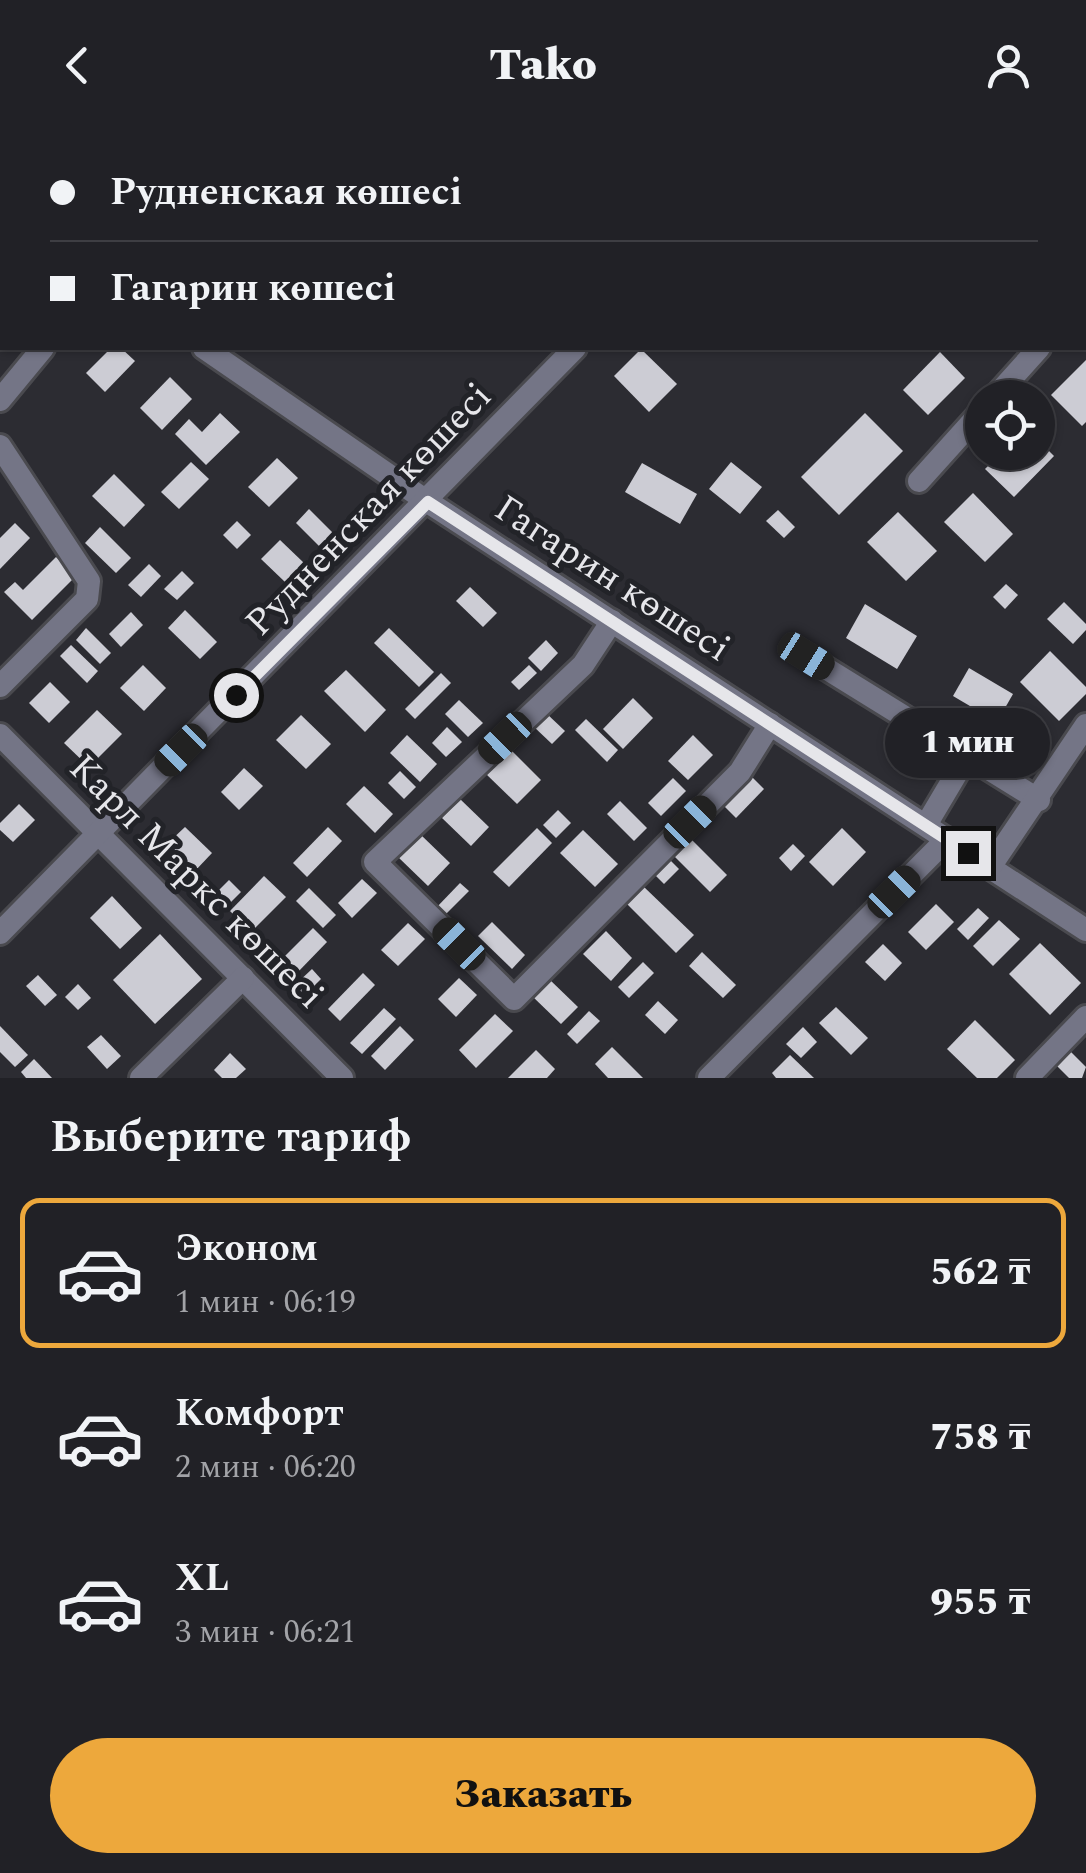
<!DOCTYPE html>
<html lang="ru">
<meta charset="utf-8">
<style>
:root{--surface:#212126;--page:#29292e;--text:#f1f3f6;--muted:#a2a3a7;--line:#3e3e43;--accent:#eda83c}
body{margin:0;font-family:Spectral,serif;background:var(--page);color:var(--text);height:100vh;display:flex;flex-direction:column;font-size:38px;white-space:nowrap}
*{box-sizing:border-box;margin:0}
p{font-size:32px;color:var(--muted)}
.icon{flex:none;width:55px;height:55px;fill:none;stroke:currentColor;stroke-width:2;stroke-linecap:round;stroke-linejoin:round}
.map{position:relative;height:948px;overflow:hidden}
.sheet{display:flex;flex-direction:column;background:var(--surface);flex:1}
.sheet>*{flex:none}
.banner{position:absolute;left:0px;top:0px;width:1088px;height:220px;box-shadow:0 2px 8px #0004,0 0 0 2px var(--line);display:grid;align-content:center;height:220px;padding:0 50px;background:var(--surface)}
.fabs{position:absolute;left:965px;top:250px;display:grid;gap:20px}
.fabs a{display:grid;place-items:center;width:90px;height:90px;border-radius:50%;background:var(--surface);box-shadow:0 2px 8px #0004,0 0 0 2px var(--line);font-size:50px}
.end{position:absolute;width:45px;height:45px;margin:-22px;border:12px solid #e6e6ea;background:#111;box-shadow:0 0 0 5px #111}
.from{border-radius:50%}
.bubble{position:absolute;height:70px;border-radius:35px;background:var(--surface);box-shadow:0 2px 8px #0004,0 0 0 2px var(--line);font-size:32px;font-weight:800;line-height:70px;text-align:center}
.car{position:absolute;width:30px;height:60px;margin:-30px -15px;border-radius:12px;box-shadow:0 0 8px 2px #0007;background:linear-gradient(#222 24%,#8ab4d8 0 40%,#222 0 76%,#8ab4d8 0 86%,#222 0)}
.banner b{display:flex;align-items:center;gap:35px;height:95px;font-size:38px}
.banner b+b{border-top:2px solid var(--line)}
.banner i{width:25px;height:25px;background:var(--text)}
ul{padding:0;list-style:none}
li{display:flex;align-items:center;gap:30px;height:150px;margin:0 20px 15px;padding:0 30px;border:5px solid transparent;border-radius:20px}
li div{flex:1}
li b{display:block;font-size:38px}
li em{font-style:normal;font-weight:800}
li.active{border-color:var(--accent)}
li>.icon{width:90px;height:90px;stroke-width:1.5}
h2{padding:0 50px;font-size:45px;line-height:120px}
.primary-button{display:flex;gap:20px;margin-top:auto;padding:20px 50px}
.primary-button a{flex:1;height:115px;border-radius:60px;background:var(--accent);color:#111;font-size:40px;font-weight:800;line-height:115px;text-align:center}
header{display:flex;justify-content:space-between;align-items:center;height:130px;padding:0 50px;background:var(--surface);font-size:45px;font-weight:800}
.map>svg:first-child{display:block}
.building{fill:#ccccd4}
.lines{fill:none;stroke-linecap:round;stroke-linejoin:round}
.minor-casing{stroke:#4a4a4f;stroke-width:28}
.minor{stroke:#747586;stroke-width:22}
.route{stroke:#e6e6ea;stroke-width:12}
.labels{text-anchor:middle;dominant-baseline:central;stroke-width:10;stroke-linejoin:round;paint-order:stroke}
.street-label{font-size:38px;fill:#e6e6ea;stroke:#222328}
</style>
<header><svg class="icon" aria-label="back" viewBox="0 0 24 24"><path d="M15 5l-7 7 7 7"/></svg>Tako<svg class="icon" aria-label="person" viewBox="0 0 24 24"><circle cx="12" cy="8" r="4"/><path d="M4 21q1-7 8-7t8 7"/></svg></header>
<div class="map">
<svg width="1086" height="948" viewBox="0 0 1086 948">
<rect width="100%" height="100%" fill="#2c2c32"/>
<g class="building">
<path d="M111 218H121L135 231 105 262 86 243Z"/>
<path d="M641 219 677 254 649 282 614 246Z"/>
<path d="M940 222 965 248 928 285 903 260Z"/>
<path d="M1086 230V292L1082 296 1051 265Z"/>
<path d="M170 247 192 269 162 300 140 278Z"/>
<path d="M220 283 240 302 206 335 175 304 189 289 202 302Z"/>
<path d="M865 283 903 321 839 385 801 347Z"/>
<path d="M1038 310 1054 326 1014 367 985 339 1002 322H1038Z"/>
<path d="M277 328 298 348 269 377 248 357Z"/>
<path d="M191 332 209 349 179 379 161 362Z"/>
<path d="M731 332 762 357 740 384 709 359Z"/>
<path d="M642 333 697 364 680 394 625 362Z"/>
<path d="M114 344 145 375 124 397 92 366Z"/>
<path d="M973 363 1013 404 985 432 944 392Z"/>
<path d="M309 379 337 407 323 420 296 393Z"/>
<path d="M778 380 795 397 784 408 766 391Z"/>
<path d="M898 382 937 421 906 451 867 412Z"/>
<path d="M237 391 251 405 237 419 223 405Z"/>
<path d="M15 393 30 408 0 439V408Z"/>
<path d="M100 397 131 428 116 443 85 413Z"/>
<path d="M280 410 304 433 285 452 261 429Z"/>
<path d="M56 427 76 446 32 490 4 462 15 452 23 460Z"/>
<path d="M149 434 161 446 141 467 128 455Z"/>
<path d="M182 441 194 453 177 470 164 459Z"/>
<path d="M1006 454 1018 465 1005 479 993 467Z"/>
<path d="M470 457 497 483 483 497 456 471Z"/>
<path d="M1064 472 1086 494V500L1073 514 1047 489Z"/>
<path d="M865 474 917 506 897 539 846 508Z"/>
<path d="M185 480 217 512 200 529 168 498Z"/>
<path d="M131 482 143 495 121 517 109 504Z"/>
<path d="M86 498 111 523 100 534 76 510Z"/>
<path d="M389 498 434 542 419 557 374 513Z"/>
<path d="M546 510 558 523 541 541 528 528Z"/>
<path d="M71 515 98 541 87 553 60 526Z"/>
<path d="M1050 521 1086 557V564L1059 591 1020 552Z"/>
<path d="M143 535 166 558 144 581 120 558Z"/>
<path d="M529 535 537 543 519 560 511 552Z"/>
<path d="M969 538 1013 564 997 592 953 566Z"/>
<path d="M346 540 386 580 365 602 324 561Z"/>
<path d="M441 543 451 553 415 589 405 579Z"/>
<path d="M50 552 70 572 49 593 29 573Z"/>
<path d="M633 568 653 588 623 619 603 599Z"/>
<path d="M459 570 483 593 468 607 445 584Z"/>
<path d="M97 580 122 604 89 637 64 613Z"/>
<path d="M546 583 565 601 552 614 533 596Z"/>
<path d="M301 585 331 614 306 639 276 610Z"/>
<path d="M586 589 618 620 607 632 575 600Z"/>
<path d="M447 597 462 612 446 627 432 613Z"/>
<path d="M407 605 437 634 420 652 390 623Z"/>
<path d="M693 605 713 625 688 650 668 631Z"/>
<path d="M509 618 541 650 517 674 485 643Z"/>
<path d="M244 638 263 656 239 680 221 662Z"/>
<path d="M400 641 416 657 404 669 388 653Z"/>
<path d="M752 647 764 659 736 688 724 676Z"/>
<path d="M673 648 686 661 661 686 648 673Z"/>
<path d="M364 656 393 684 375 703 346 674Z"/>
<path d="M460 669 489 697 471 716 442 688Z"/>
<path d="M620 671 647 698 634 711 607 684Z"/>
<path d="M19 674 35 690 13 712 0 700V693Z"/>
<path d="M558 680 571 693 556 708 543 695Z"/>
<path d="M185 697 212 723 194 742 167 714Z"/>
<path d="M328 697 342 711 307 747 293 733Z"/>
<path d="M537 698 552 713 509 757 493 742Z"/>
<path d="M842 698 866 722 833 756 809 732Z"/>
<path d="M583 700 618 734 595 757 560 723Z"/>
<path d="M421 705 450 733 428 756 398 727Z"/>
<path d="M689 707 727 745 710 762 672 724Z"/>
<path d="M793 714 805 726 791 741 779 728Z"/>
<path d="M665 725 679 739 664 754 650 740Z"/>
<path d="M264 746 286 767 251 802 230 781Z"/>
<path d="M362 749 377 763 352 788 338 773Z"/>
<path d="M229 750 241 762 223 780 211 768Z"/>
<path d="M460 753 469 761 443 787 435 779Z"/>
<path d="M644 757 694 805 676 823 627 774Z"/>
<path d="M309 758 336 785 323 798 296 771Z"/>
<path d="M112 766 142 798 120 819 90 788Z"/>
<path d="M936 774 954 792 926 820 908 802Z"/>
<path d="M978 778 989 788 968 810 957 799Z"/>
<path d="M999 790 1020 809 993 836 973 816Z"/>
<path d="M492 792 525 825 512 839 478 806Z"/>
<path d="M408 793 425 809 398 836 381 820Z"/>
<path d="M313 798 327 812 296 844 282 829Z"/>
<path d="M606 801 632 828 611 851 583 824Z"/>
<path d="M160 804 202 849 155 894 113 850Z"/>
<path d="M1040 813 1081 853 1050 885 1009 844Z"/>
<path d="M883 814 902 833 885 851 865 832Z"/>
<path d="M702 822 736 855 723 868 689 836Z"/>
<path d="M643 832 654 843 629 868 618 857Z"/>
<path d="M312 839 321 849 305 865 295 855Z"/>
<path d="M363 843 375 855 340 891 328 879Z"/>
<path d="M38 845 57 865 45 876 26 856Z"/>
<path d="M459 848 477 865 456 887 438 869Z"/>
<path d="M549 849 578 877 561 894 532 866Z"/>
<path d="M78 854 91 868 78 880 65 867Z"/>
<path d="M658 871 678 890 665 904 645 885Z"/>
<path d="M836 877 868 908 851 925 819 893Z"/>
<path d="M384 878 396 889 362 924 350 913Z"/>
<path d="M589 881 600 891 577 914 567 904Z"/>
<path d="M495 884 513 901 476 938 459 920Z"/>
<path d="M975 890 1015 930 997 948H977L947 919Z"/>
<path d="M0 896 28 925 15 937 0 922Z"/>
<path d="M400 896 414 910 385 940 371 926Z"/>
<path d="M803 897 817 912 801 928 786 914Z"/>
<path d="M101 905 121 926 107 939 87 917Z"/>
<path d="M612 917 643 948H608L595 934Z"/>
<path d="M536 920 555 939 547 948H508Z"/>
<path d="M1069 920 1086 937 1082 948H1069L1055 934Z"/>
<path d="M230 923 246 939 236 948H222L214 940Z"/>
<path d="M790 925 814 948H776L772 943Z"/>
<path d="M34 929 52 948H26L21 942Z"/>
</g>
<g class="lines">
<g class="minor-casing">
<g id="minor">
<path d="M399 0 401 2"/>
<path d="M761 0 764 2"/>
<path d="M107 2 109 0"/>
<path d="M1085 8 1086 7"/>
<path d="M0 77 2 79"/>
<path d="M1085 166 1086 165"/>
<path d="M204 218 428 372 1086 800"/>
<path d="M994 268 1039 218"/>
<path d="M0 270 43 218"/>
<path d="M0 316 89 451 87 469 0 556"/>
<path d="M919 351 982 281"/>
<path d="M612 491 583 535 375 732 514 869 740 642 770 594"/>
<path d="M806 526 1039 670"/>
<path d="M0 605 342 948"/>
<path d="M926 695 967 626"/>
<path d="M990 737 1086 595"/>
<path d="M0 803 575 218"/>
<path d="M141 948 243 848"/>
<path d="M709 948 947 709"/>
<path d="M1027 948 1086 887"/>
</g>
</g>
<use href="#minor" class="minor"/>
</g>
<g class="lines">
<path class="route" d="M236 565 428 372 968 723"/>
</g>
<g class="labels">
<g class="street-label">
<text transform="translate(369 380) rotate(-46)">Рудненская көшесі</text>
<text transform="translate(612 449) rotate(33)">Гагарин көшесі</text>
<text transform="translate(196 752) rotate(45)">Карл Маркс көшесі</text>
</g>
</g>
</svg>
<div class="fabs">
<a><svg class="icon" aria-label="locate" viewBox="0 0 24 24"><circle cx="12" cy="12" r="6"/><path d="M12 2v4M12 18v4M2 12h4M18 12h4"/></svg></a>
</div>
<i class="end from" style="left:236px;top:565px"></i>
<i class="end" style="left:968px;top:723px"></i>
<div class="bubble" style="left:885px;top:578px;width:165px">1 мин</div>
<i class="car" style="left:806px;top:526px;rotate:122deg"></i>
<i class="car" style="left:505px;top:608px;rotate:226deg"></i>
<i class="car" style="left:181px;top:620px;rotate:225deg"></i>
<i class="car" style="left:690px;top:692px;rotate:45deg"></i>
<i class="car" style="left:894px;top:762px;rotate:45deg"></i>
<i class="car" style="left:459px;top:814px;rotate:315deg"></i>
<div class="banner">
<b><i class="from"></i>Рудненская көшесі</b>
<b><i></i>Гагарин көшесі</b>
</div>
</div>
<section class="sheet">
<h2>Выберите тариф</h2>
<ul>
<li class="active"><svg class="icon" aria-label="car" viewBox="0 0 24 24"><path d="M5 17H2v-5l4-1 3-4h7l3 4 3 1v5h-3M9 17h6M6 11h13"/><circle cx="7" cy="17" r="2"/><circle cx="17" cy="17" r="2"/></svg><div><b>Эконом</b><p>1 мин · 06:19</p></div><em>562 ₸</em></li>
<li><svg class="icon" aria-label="car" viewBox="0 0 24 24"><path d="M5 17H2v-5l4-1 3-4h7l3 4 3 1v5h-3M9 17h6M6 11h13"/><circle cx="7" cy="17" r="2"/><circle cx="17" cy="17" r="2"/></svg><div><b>Комфорт</b><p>2 мин · 06:20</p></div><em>758 ₸</em></li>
<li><svg class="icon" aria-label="car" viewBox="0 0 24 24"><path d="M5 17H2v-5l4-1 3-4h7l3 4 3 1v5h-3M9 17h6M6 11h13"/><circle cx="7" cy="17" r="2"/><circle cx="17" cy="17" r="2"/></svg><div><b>XL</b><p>3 мин · 06:21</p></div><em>955 ₸</em></li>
</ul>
<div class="primary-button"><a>Заказать</a></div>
</section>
